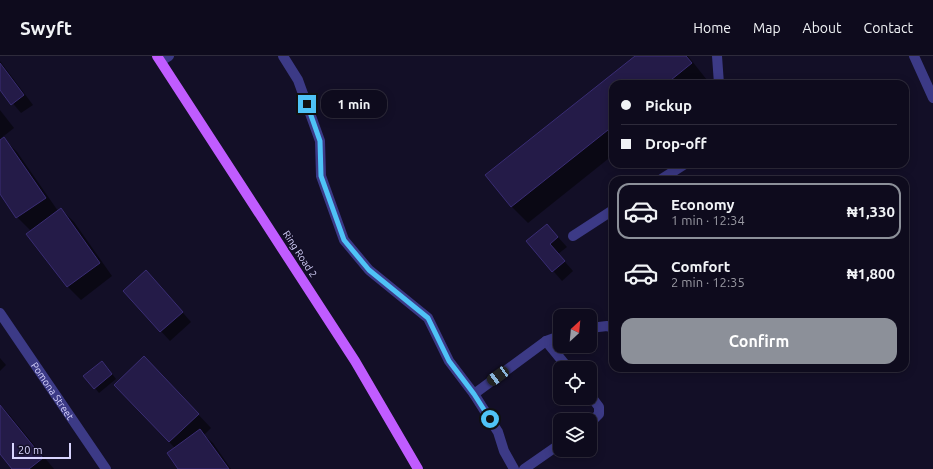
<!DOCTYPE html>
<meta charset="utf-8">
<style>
:root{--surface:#0e0b1d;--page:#1c192a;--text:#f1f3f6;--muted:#9b9ba4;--line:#2e2b3b;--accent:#8c9099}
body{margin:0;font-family:Ubuntu,sans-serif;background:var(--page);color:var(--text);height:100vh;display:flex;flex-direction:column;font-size:15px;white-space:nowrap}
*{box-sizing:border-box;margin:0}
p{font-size:13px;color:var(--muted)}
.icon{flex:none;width:22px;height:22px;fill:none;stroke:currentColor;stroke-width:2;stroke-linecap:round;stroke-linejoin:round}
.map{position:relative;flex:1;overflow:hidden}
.panel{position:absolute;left:609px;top:120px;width:300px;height:196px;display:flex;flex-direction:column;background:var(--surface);border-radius:12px;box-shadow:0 2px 10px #0003,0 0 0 1px var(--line)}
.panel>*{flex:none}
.guide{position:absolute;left:609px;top:24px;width:300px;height:88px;border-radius:12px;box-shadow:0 2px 10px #0003,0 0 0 1px var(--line);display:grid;align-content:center;height:88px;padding:0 12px;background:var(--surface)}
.needle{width:26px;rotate:26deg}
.fabs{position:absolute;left:553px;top:253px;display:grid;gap:8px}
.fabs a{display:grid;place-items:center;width:44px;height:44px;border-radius:8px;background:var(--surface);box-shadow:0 2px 10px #0003,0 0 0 1px var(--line);font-size:20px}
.scale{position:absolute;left:12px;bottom:10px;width:59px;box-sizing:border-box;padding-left:4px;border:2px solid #d9d5ff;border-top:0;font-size:11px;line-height:14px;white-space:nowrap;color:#d9d5ff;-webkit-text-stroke:3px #130f27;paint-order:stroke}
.end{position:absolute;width:18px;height:18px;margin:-9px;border:5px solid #4fc3f7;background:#111;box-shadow:0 0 0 2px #111}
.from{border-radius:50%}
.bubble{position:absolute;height:28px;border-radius:12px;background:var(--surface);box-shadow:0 2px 10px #0003,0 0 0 1px var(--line);font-size:13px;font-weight:600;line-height:28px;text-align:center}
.car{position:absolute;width:12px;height:24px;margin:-12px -6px;border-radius:5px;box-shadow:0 0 3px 1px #0007;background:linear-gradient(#222 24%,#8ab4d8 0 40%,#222 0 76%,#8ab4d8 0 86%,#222 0)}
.guide b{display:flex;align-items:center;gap:14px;height:38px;font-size:15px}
.guide b+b{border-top:1px solid var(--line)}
.guide i{width:10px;height:10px;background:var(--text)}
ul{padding:7px 0 0;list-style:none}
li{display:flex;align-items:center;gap:12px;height:56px;margin:0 8px 6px;padding:0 4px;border:2px solid transparent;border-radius:12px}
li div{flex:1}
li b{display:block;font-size:15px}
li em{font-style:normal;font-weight:600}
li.on{border-color:var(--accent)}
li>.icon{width:36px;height:36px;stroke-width:1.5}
.cta{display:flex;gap:8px;margin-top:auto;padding:8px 12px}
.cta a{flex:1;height:46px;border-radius:12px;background:var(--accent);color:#fff;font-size:16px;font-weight:600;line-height:46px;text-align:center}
header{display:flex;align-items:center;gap:24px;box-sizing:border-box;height:56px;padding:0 20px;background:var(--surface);border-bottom:1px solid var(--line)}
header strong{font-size:19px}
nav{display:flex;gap:22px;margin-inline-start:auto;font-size:14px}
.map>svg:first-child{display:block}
.shadow{fill:#0007}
.building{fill:#241b48;stroke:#3a2d74}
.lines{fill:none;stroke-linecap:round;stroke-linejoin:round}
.lane{stroke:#3c3a86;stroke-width:10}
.street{stroke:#3c3a86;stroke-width:10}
.primary{stroke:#c05cff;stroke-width:10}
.route{stroke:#4fc3f7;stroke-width:5}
.labels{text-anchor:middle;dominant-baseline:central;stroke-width:3.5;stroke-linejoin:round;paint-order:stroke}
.street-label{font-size:10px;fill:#d9d5ff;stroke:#130f27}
</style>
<header>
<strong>Swyft</strong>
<nav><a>Home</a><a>Map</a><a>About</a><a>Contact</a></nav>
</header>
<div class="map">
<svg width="933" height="413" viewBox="0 0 933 413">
<rect width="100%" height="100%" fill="#130f27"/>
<g class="shadow">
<path d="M636 0H688L707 24 702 28H613V99L528 167 512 151 486 120Z"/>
<path d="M0 5 33 49 21 57 0 32Z"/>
<path d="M0 54 14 72 0 83Z"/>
<path d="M4 83 17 96 58 155 61 153 74 166 112 220 81 244 68 231 28 178 31 175 17 161 0 136V85Z"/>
<path d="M547 169 567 191 558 198 573 215 562 225 527 185Z"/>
<path d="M155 225 191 266 170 285 124 235Z"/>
<path d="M0 302 6 309 0 315Z"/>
<path d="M106 310 116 323 99 337 95 332Z"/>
<path d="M157 315 211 372 204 379 213 387 231 413H180L175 392 169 386Z"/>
<path d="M0 349 7 356 54 413H13L0 397Z"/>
</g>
<g class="building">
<path d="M635 0H686L692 7 666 28H613V70L511 151 485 119Z"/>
<path d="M0 7 24 39 11 49 0 34Z"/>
<path d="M4 81 46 142 16 162 0 138V84Z"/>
<path d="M61 152 100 207 67 231 26 178Z"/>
<path d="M547 168 558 181 550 188 565 205 552 216 526 185Z"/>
<path d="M146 214 183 256 160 276 123 235Z"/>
<path d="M144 300 199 358 169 386 114 329Z"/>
<path d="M102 305 112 318 94 333 83 320Z"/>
<path d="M0 349 43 402 29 413H12L0 398Z"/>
<path d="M200 373 229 413H178L167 397Z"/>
</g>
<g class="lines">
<g class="lane">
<path d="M283 0 298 24 320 85 321 120 344 184 369 214 428 262 449 305 474 338 498 376 504 395 514 413"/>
<path d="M717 0 719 28"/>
<path d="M914 0 933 42"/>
<path d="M161 5 169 0"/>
<path d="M660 124 685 108"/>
<path d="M573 180 613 154"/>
<path d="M590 272 607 270 613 272"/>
<path d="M546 285 568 312"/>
<path d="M474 338 546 285 560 280"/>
<path d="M590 339 599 351V358L590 367"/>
<path d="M524 413 560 388"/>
</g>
<path class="street" id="s1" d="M0 257 106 413"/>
<path class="primary" d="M157 0 355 305 418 413"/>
</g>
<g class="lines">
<path class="route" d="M307 48 320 85 321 120 344 184 369 214 428 262 449 305 474 338 490 363"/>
</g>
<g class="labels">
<g class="street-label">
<text transform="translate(300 198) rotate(57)">Ring Road 2</text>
<text stroke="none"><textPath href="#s1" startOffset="94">Pomona Street</textPath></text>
</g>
</g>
</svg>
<div class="fabs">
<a><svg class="needle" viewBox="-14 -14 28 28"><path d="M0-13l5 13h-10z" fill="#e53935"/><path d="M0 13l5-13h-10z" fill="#9b9ba4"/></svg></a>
<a><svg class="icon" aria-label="locate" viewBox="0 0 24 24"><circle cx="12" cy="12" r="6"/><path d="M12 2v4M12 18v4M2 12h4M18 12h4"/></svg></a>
<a><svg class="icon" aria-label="layers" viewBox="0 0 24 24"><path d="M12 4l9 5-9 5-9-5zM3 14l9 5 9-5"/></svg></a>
</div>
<div class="scale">20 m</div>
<i class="end from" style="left:490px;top:363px"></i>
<i class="end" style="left:307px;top:48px"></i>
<div class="bubble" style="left:321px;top:34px;width:66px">1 min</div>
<i class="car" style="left:498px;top:320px;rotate:234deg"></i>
<div class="guide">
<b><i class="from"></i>Pickup</b>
<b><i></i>Drop-off</b>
</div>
<section class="panel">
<ul>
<li class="on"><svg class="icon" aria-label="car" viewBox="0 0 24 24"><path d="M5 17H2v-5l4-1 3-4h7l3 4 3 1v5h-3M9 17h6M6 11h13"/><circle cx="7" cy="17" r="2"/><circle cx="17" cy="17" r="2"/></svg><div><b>Economy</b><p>1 min · 12:34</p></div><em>₦1,330</em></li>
<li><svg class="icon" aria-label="car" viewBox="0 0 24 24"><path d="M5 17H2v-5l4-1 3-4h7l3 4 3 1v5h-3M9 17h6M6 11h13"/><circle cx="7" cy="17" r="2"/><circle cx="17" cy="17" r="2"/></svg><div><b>Comfort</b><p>2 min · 12:35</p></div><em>₦1,800</em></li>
</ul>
<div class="cta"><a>Confirm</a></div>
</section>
</div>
